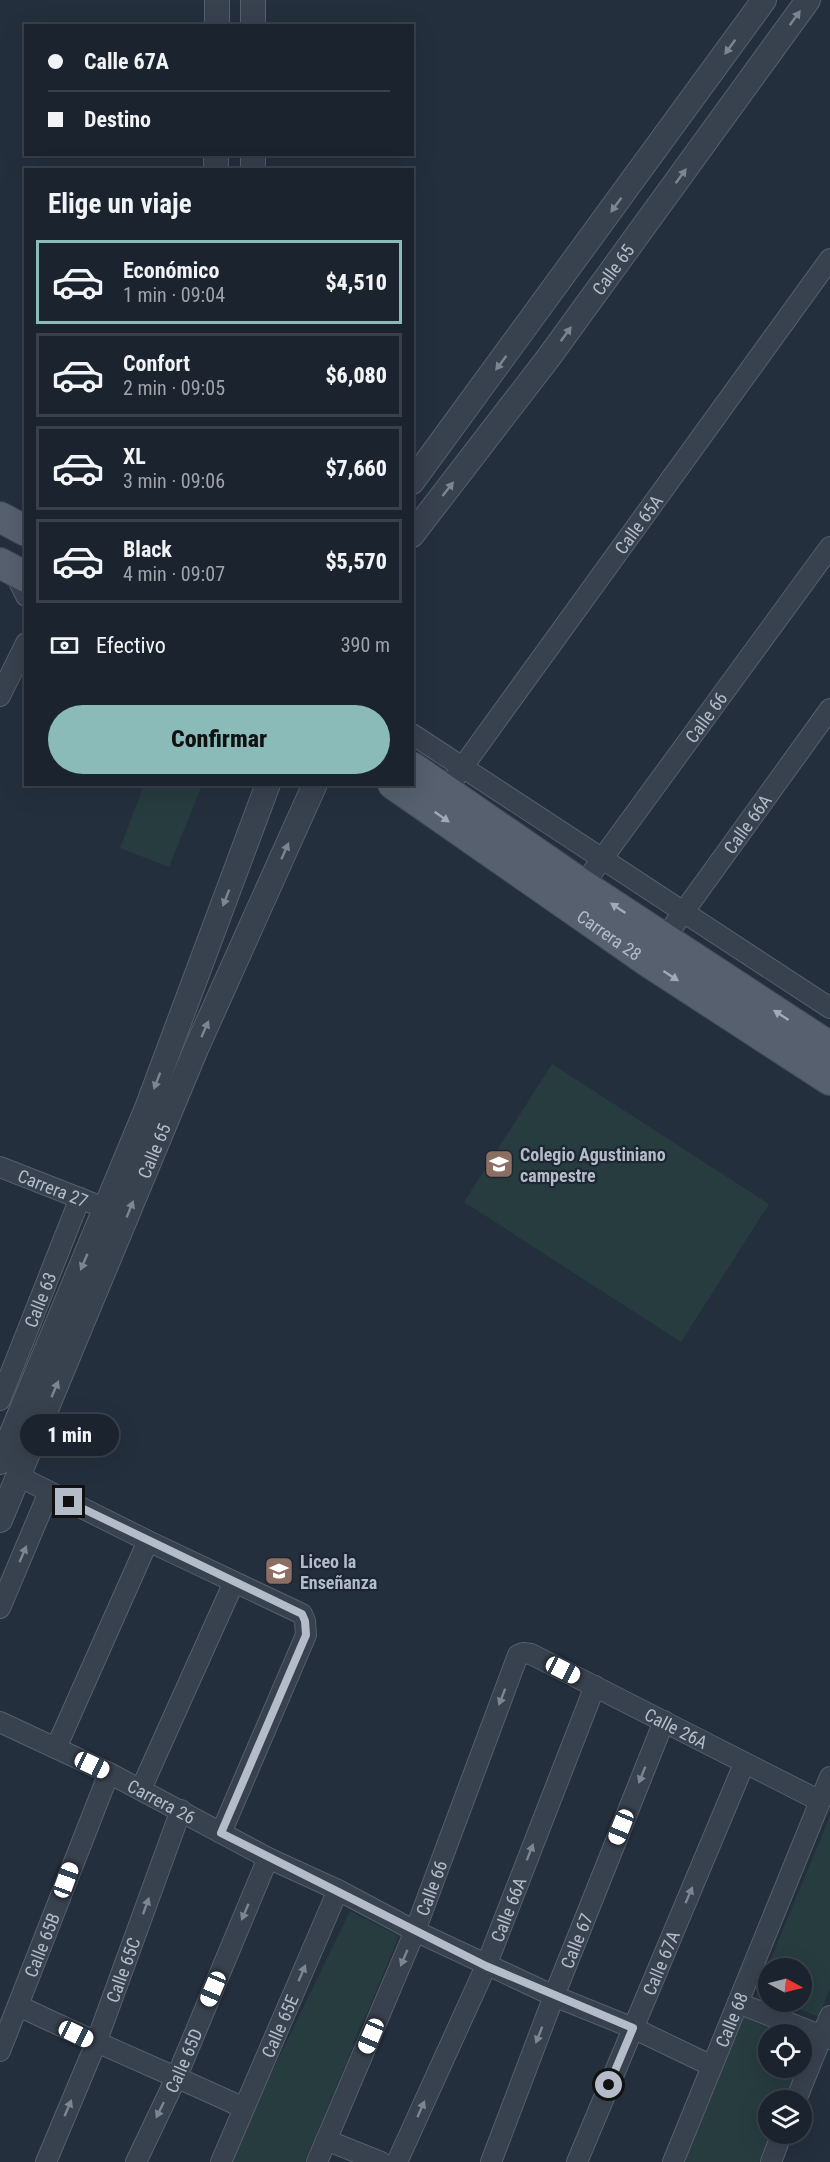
<!DOCTYPE html>
<html lang="es">
<meta charset="utf-8">
<style>
:root{--surface:#1b232e;--page:#282f3a;--text:#f1f3f6;--muted:#a0a4aa;--line:#39404a;--accent:#8bbbb9}
body{margin:0;font-family:"Roboto Condensed",sans-serif;background:var(--page);color:var(--text);height:100vh;display:flex;flex-direction:column;font-size:22px;white-space:nowrap}
*{box-sizing:border-box;margin:0}
p{font-size:20px;color:var(--muted)}
.icon{flex:none;width:33px;height:33px;fill:none;stroke:currentColor;stroke-width:2;stroke-linecap:round;stroke-linejoin:round}
.map{position:relative;flex:1;overflow:hidden}
.details{position:absolute;left:24px;top:168px;width:390px;height:618px;display:flex;flex-direction:column;background:var(--surface);border-radius:0px;box-shadow:0 6px 24px #0002,0 0 0 2px var(--line)}
.details>*{flex:none}
.hud{position:absolute;left:24px;top:24px;width:390px;height:132px;border-radius:0px;box-shadow:0 6px 24px #0002,0 0 0 2px var(--line);display:grid;align-content:center;height:132px;padding:0 24px;background:var(--surface)}
.needle{width:39px;rotate:97deg}
.controls{position:absolute;left:758px;top:1958px;display:grid;gap:12px}
.controls a{display:grid;place-items:center;width:54px;height:54px;border-radius:50%;background:var(--surface);box-shadow:0 6px 24px #0002,0 0 0 2px var(--line);font-size:30px}
.end{position:absolute;width:27px;height:27px;margin:-14px;border:8px solid #b4bcc9;background:#111;box-shadow:0 0 0 3px #111}
.from{border-radius:50%}
.bubble{position:absolute;height:42px;border-radius:21px;background:var(--surface);box-shadow:0 6px 24px #0002,0 0 0 2px var(--line);font-size:20px;font-weight:800;line-height:42px;text-align:center}
.car{position:absolute;width:18px;height:36px;margin:-18px -9px;border-radius:8px;box-shadow:0 0 4px 2px #0007;background:linear-gradient(#fff 24%,#345 0 40%,#fff 0 76%,#345 0 86%,#fff 0)}
.hud b{display:flex;align-items:center;gap:21px;height:57px;font-size:22px}
.hud b+b{border-top:2px solid var(--line)}
.hud i{width:15px;height:15px;background:var(--text)}
ul{padding:0;list-style:none}
li{display:flex;align-items:center;gap:18px;height:84px;margin:0 12px 9px;padding:0 12px;border:3px solid var(--line);border-radius:0px}
li div{flex:1}
li b{display:block;font-size:22px}
li em{font-style:normal;font-weight:800}
li.on{border-color:var(--accent)}
li>.icon{width:54px;height:54px;stroke-width:1.5}
h2{padding:0 24px;font-size:27px;line-height:72px}
.pay{display:flex;align-items:center;gap:15px;height:66px;padding:0 24px;font-size:22px}
.pay p{margin-inline-start:auto}
.button{display:flex;gap:12px;margin-top:auto;padding:12px 24px}
.button a{flex:1;height:69px;border-radius:36px;background:var(--accent);color:#111;font-size:24px;font-weight:800;line-height:69px;text-align:center}
.map>svg:first-child{display:block}
.green{fill:#263c3f}
.lines{fill:none;stroke-linecap:round;stroke-linejoin:round}
.minor-casing{stroke:#565f6c;stroke-width:22}
.tertiary-casing{stroke:#565f6c;stroke-width:26}
.primary-casing{stroke:#414a57;stroke-width:32}
.minor{stroke:#38414e;stroke-width:20}
.tertiary{stroke:#38414e;stroke-width:24}
.primary{stroke:#56606e;stroke-width:30}
.oneway{fill:#7c8592}
.oneway2{fill:#a1aab7}
.route{stroke:#b4bcc9;stroke-width:8}
.labels{text-anchor:middle;dominant-baseline:central;stroke-width:4.5;stroke-linejoin:round;paint-order:stroke}
.street-label{font-size:18px;fill:#b4bcc9;stroke:#1d2633}
.poi-label{font-size:18px;font-weight:bold;fill:#b4bcc9;stroke:#1d2633;text-anchor:start}
</style>
<div class="map">
<svg width="830" height="2162" viewBox="0 0 830 2162">
<rect width="100%" height="100%" fill="#242f3e"/>
<g class="green">
<path d="M144 785H202L169 867 120 848Z"/>
<path d="M552 1064 769 1204 681 1342 464 1202Z"/>
<path d="M830 1816V1988L819 2017 780 2001H801V1968H768V1996L757 1992Z"/>
<path d="M350 1911 399 1936 305 2162H231L252 2113Z"/>
<path d="M741 2014 790 2034H768V2067H800L786 2100H768V2133H773L761 2162H681Z"/>
</g>
<g class="lines">
<g class="minor-casing">
<g id="minor">
<path d="M14 571 26 596"/>
<path d="M0 696 26 643"/>
<path d="M412 734 830 1008"/>
<path id="s1" d="M446 790 830 259"/>
<path id="s2" d="M583 885 830 547"/>
<path id="s3" d="M664 939 830 709"/>
<path id="s4" d="M0 1167 92 1203"/>
<path id="s5" d="M0 1400 80 1198"/>
<path d="M18 1476 148 1541 302 1614 305 1621 306 1635 221 1833"/>
<path d="M0 1608 49 1492"/>
<path id="s6" d="M0 1722 109 1773 268 1858 338 1890 415 1931 554 1996 633 2028 712 2066"/>
<path d="M56 1748 148 1541"/>
<path d="M141 1789 234 1582"/>
<path d="M738 2003 830 2039"/>
<path d="M19 2006C93 2042 169 2073 244 2108"/>
<path id="s7" d="M0 2051 109 1773"/>
<path d="M796 2100 830 2016"/>
<path d="M326 2140 381 2162"/>
<path id="s8" d="M46 2162 96 2043 181 1810"/>
<path id="s9" d="M136 2162 177 2076 268 1858"/>
<path id="s10" d="M221 2162 338 1890"/>
<path id="s11" d="M317 2162 415 1931 518 1655 523 1653 531 1654 820 1801"/>
<path id="s12" d="M397 2162 486 1966 595 1686"/>
<path id="s13" d="M491 2162 554 1996 664 1721"/>
<path id="s14" d="M577 2162 744 1764"/>
<path id="s15" d="M673 2162 830 1777"/>
<path d="M771 2162 782 2133"/>
</g>
</g>
<g class="tertiary-casing">
<g id="tertiary">
<path d="M217 26V0"/>
<path d="M253 26V0"/>
<path d="M216 170V154"/>
<path d="M253 170V154"/>
<path d="M412 482 764 0"/>
<path id="s16" d="M412 535 549 357 808 0"/>
<path d="M0 1462 147 1108 268 784"/>
<path id="s17" d="M0 1520 196 1049 315 784"/>
</g>
</g>
<g class="primary-casing">
<g id="primary">
<path d="M0 517 26 531"/>
<path d="M0 563 26 577"/>
<path d="M412 767 583 885 830 1047"/>
<path id="s18" d="M393 784 650 963 830 1080"/>
</g>
</g>
<use href="#minor" class="minor"/>
<use href="#tertiary" class="tertiary"/>
<use href="#primary" class="primary"/>
</g>
<defs><path id="oneway-solid" d="M-6-.8H1V-3.2L6.5 0L1 3.2V.8H-6Z" transform="scale(1.5)"/></defs>
<g class="oneway">
<use href="#oneway-solid" transform="translate(795 18) rotate(-54)"/>
<use href="#oneway-solid" transform="translate(730 47) rotate(126)"/>
<use href="#oneway-solid" transform="translate(681 176) rotate(-54)"/>
<use href="#oneway-solid" transform="translate(616 205) rotate(126)"/>
<use href="#oneway-solid" transform="translate(566 334) rotate(-54)"/>
<use href="#oneway-solid" transform="translate(501 363) rotate(127)"/>
<use href="#oneway-solid" transform="translate(448 489) rotate(-52)"/>
<use href="#oneway-solid" transform="translate(285 851) rotate(-66)"/>
<use href="#oneway-solid" transform="translate(226 898) rotate(111)"/>
<use href="#oneway-solid" transform="translate(205 1029) rotate(-66)"/>
<use href="#oneway-solid" transform="translate(157 1081) rotate(111)"/>
<use href="#oneway-solid" transform="translate(130 1209) rotate(-68)"/>
<use href="#oneway-solid" transform="translate(84 1262) rotate(113)"/>
<use href="#oneway-solid" transform="translate(55 1389) rotate(-67)"/>
<use href="#oneway-solid" transform="translate(23 1554) rotate(-67)"/>
<use href="#oneway-solid" transform="translate(502 1697) rotate(111)"/>
<use href="#oneway-solid" transform="translate(642 1775) rotate(112)"/>
<use href="#oneway-solid" transform="translate(530 1852) rotate(-69)"/>
<use href="#oneway-solid" transform="translate(689 1895) rotate(-67)"/>
<use href="#oneway-solid" transform="translate(146 1906) rotate(-70)"/>
<use href="#oneway-solid" transform="translate(245 1912) rotate(113)"/>
<use href="#oneway-solid" transform="translate(404 1958) rotate(113)"/>
<use href="#oneway-solid" transform="translate(302 1973) rotate(-67)"/>
<use href="#oneway-solid" transform="translate(539 2035) rotate(111)"/>
<use href="#oneway-solid" transform="translate(68 2108) rotate(-67)"/>
<use href="#oneway-solid" transform="translate(421 2109) rotate(-66)"/>
<use href="#oneway-solid" transform="translate(160 2110) rotate(116)"/>
</g>
<g class="oneway2">
<use href="#oneway-solid" transform="translate(442 817) rotate(35)"/>
<use href="#oneway-solid" transform="translate(618 908) rotate(-146)"/>
<use href="#oneway-solid" transform="translate(671 976) rotate(33)"/>
<use href="#oneway-solid" transform="translate(781 1015) rotate(-147)"/>
</g>
<g class="lines">
<path class="route" d="M69 1502 302 1614 305 1621 306 1635 221 1833 486 1966 633 2028 609 2085"/>
</g>
<defs>
<g id="school-square" transform="scale(1.5)"><rect x="-9" y="-9" width="18" height="18" rx="4" fill="#8d6e63" stroke="#1d2633"/><path d="M0-5L7-2L0 1L-7-2ZM-4 1L0 2.5L4 1V4Q0 6-4 4Z" fill="#fff"/></g>
</defs>
<g fill-rule="evenodd">
<use href="#school-square" x="499" y="1164"/>
<use href="#school-square" x="279" y="1571"/>
</g>
<g class="labels">
<g class="street-label">
<text stroke="none"><textPath href="#s16" startOffset="333">Calle 65</textPath></text>
<text stroke="none"><textPath href="#s1" startOffset="328">Calle 65A</textPath></text>
<text stroke="none"><textPath href="#s2" startOffset="208">Calle 66</textPath></text>
<text stroke="none"><textPath href="#s3" startOffset="142">Calle 66A</textPath></text>
<text stroke="none"><textPath href="#s18" startOffset="264">Carrera 28</textPath></text>
<text stroke="none"><textPath href="#s17" startOffset="400">Calle 65</textPath></text>
<text stroke="none"><textPath href="#s4" startOffset="57">Carrera 27</textPath></text>
<text stroke="none"><textPath href="#s5" startOffset="108">Calle 63</textPath></text>
<text stroke="none"><textPath href="#s11" startOffset="722">Calle 26A</textPath></text>
<text stroke="none"><textPath href="#s6" startOffset="180">Carrera 26</textPath></text>
<text stroke="none"><textPath href="#s11" startOffset="297">Calle 66</textPath></text>
<text stroke="none"><textPath href="#s12" startOffset="276">Calle 66A</textPath></text>
<text stroke="none"><textPath href="#s13" startOffset="237">Calle 67</textPath></text>
<text stroke="none"><textPath href="#s7" startOffset="114">Calle 65B</textPath></text>
<text stroke="none"><textPath href="#s14" startOffset="216">Calle 67A</textPath></text>
<text stroke="none"><textPath href="#s8" startOffset="207">Calle 65C</textPath></text>
<text stroke="none"><textPath href="#s15" startOffset="154">Calle 68</textPath></text>
<text stroke="none"><textPath href="#s10" startOffset="148">Calle 65E</textPath></text>
<text stroke="none"><textPath href="#s9" startOffset="112">Calle 65D</textPath></text>
</g>
<g class="poi-label">
<text x="520" y="1154">Colegio Agustiniano<tspan x="520" dy="21">campestre</tspan></text>
<text x="300" y="1561">Liceo la<tspan x="300" dy="21">Enseñanza</tspan></text>
</g>
</g>
</svg>
<div class="controls">
<a><svg class="needle" viewBox="-14 -14 28 28"><path d="M0-13l5 13h-10z" fill="#e53935"/><path d="M0 13l5-13h-10z" fill="#a0a4aa"/></svg></a>
<a><svg class="icon" aria-label="locate" viewBox="0 0 24 24"><circle cx="12" cy="12" r="6"/><path d="M12 2v4M12 18v4M2 12h4M18 12h4"/></svg></a>
<a><svg class="icon" aria-label="layers" viewBox="0 0 24 24"><path d="M12 4l9 5-9 5-9-5zM3 14l9 5 9-5"/></svg></a>
</div>
<i class="end from" style="left:609px;top:2085px"></i>
<i class="end" style="left:69px;top:1502px"></i>
<div class="bubble" style="left:20px;top:1414px;width:99px">1 min</div>
<i class="car" style="left:563px;top:1670px;rotate:117deg"></i>
<i class="car" style="left:92px;top:1765px;rotate:115deg"></i>
<i class="car" style="left:621px;top:1827px;rotate:202deg"></i>
<i class="car" style="left:66px;top:1880px;rotate:20deg"></i>
<i class="car" style="left:213px;top:1989px;rotate:203deg"></i>
<i class="car" style="left:76px;top:2034px;rotate:116deg"></i>
<i class="car" style="left:371px;top:2036px;rotate:203deg"></i>
<div class="hud">
<b><i class="from"></i>Calle 67A</b>
<b><i></i>Destino</b>
</div>
<section class="details">
<h2>Elige un viaje</h2>
<ul>
<li class="on"><svg class="icon" aria-label="car" viewBox="0 0 24 24"><path d="M5 17H2v-5l4-1 3-4h7l3 4 3 1v5h-3M9 17h6M6 11h13"/><circle cx="7" cy="17" r="2"/><circle cx="17" cy="17" r="2"/></svg><div><b>Económico</b><p>1 min · 09:04</p></div><em>$4,510</em></li>
<li><svg class="icon" aria-label="car" viewBox="0 0 24 24"><path d="M5 17H2v-5l4-1 3-4h7l3 4 3 1v5h-3M9 17h6M6 11h13"/><circle cx="7" cy="17" r="2"/><circle cx="17" cy="17" r="2"/></svg><div><b>Confort</b><p>2 min · 09:05</p></div><em>$6,080</em></li>
<li><svg class="icon" aria-label="car" viewBox="0 0 24 24"><path d="M5 17H2v-5l4-1 3-4h7l3 4 3 1v5h-3M9 17h6M6 11h13"/><circle cx="7" cy="17" r="2"/><circle cx="17" cy="17" r="2"/></svg><div><b>XL</b><p>3 min · 09:06</p></div><em>$7,660</em></li>
<li><svg class="icon" aria-label="car" viewBox="0 0 24 24"><path d="M5 17H2v-5l4-1 3-4h7l3 4 3 1v5h-3M9 17h6M6 11h13"/><circle cx="7" cy="17" r="2"/><circle cx="17" cy="17" r="2"/></svg><div><b>Black</b><p>4 min · 09:07</p></div><em>$5,570</em></li>
</ul>
<div class="pay"><svg class="icon" aria-label="cash" viewBox="0 0 24 24"><path d="M3 7h18v10H3z"/><circle cx="12" cy="12" r="2"/></svg>Efectivo<p>390 m</p></div>
<div class="button"><a>Confirmar</a></div>
</section>
</div>
